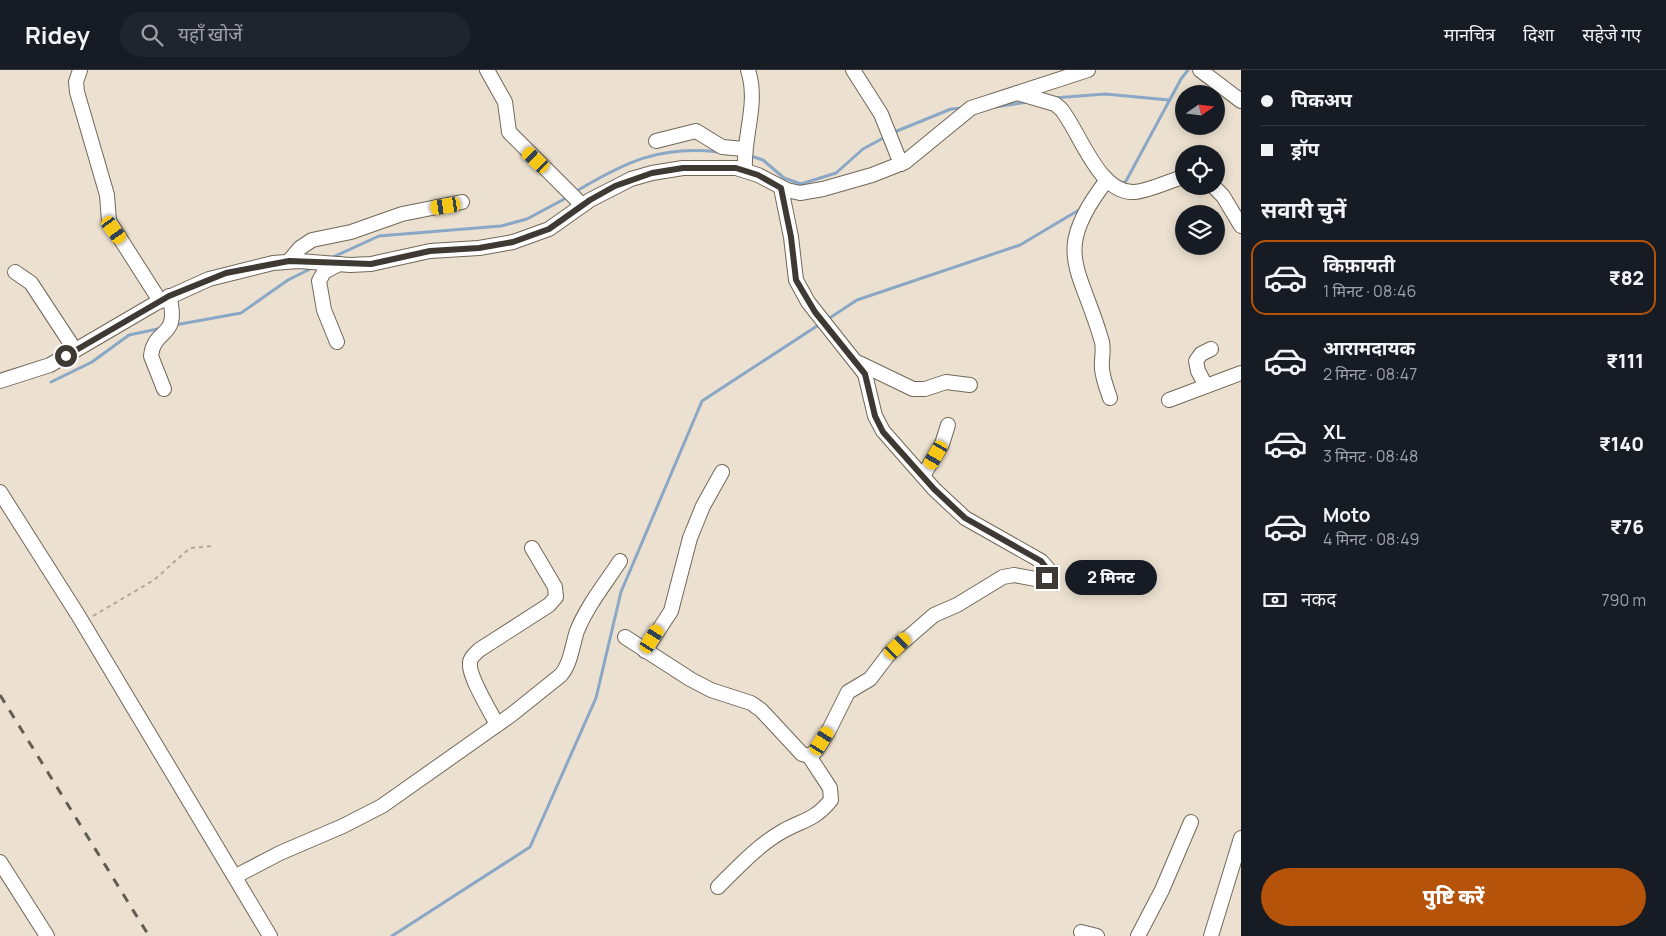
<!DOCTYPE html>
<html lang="hi">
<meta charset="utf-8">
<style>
:root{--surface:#171b24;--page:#20242c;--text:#f1f3f6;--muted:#9ea1a6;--line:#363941;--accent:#b45309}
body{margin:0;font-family:Manrope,"Noto Sans Devanagari",sans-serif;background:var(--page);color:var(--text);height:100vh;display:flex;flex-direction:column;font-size:19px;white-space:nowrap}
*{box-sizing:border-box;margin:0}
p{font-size:16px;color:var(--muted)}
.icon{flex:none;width:28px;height:28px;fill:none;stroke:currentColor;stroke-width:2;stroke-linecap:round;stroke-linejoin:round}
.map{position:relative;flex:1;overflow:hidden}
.sheet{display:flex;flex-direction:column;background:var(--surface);width:425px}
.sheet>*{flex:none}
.banner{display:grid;align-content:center;height:110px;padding:0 20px;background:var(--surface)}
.needle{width:32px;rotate:76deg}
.fabs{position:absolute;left:1175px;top:15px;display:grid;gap:10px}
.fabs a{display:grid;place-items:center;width:50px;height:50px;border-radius:50%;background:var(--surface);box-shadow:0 2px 12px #0003;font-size:25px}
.end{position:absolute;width:22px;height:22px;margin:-11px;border:6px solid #3e3a33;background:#fff;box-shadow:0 0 0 2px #fff}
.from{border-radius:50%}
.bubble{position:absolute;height:35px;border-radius:18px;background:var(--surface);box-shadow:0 2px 12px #0003;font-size:16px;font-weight:800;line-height:35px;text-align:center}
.car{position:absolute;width:15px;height:30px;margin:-15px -8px;border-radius:6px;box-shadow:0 0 4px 1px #0007;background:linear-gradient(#f5c518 24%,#345 0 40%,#f5c518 0 76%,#345 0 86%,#f5c518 0)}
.banner b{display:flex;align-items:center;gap:18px;height:48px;font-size:19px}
.banner b+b{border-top:1px solid var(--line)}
.banner i{width:12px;height:12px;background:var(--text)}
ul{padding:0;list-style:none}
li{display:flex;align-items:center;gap:15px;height:75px;margin:0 10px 8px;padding:0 10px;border:2px solid transparent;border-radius:15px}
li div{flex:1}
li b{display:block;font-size:19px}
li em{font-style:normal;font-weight:800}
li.current{border-color:var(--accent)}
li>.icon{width:45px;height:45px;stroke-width:1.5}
h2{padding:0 20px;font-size:22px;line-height:60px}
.pay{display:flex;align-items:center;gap:12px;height:55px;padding:0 20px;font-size:19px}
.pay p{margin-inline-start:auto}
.action{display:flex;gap:10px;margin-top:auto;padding:10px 20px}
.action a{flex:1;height:58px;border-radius:30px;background:var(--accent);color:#fff;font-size:20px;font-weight:800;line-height:58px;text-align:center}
header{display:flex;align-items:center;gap:30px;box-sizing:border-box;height:70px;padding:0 25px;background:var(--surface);border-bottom:1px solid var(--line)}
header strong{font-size:24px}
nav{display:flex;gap:28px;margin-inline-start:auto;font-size:18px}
.search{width:350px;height:45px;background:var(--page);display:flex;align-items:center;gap:12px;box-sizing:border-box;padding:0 18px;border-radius:28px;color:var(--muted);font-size:19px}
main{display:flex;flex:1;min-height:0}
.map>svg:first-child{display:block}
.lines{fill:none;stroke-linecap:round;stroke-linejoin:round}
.stream{stroke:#8ba7c6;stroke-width:3}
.minor-casing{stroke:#716758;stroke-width:16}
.path{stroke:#b1a89a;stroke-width:2;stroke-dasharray:4 4;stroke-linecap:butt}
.minor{stroke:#fff;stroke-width:14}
.rail{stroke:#625c53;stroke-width:3;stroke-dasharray:9 9;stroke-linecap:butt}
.route{stroke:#3e3a33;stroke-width:6}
</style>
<header>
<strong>Ridey</strong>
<div class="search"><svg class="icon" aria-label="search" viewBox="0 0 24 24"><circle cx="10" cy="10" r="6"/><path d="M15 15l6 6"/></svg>यहाँ खोजें</div>
<nav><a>मानचित्र</a><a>दिशा</a><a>सहेजे गए</a></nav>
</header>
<main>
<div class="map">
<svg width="1241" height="866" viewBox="0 0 1241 866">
<rect width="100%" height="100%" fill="#ece1d0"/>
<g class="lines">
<g class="stream">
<path d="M1054 28 1105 24 1169 30"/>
<path d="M995 37 1028 32"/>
<path d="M892 63 951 39 964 38"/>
<path d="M748 85 763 90 784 108 801 114 836 103 863 79 887 66"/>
<path d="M1121 114 1126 111 1181 9 1188 0"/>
<path d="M575 122C625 92 660 75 719 82"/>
<path d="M331 188 379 166 501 156 527 149 568 127"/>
<path d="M828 249 857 230 1020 175 1084 137"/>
<path d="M175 255 241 243 288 210 312 198"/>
<path d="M51 312 92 292 129 265 162 258"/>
<path d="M392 866 530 777 596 628 621 522 702 331 820 254"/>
</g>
<g class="minor-casing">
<g id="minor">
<path d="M80 0 76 12 77 22 107 125 109 151 160 231"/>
<path d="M487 0 505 32 509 62 582 135"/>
<path d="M853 0 881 44 901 94"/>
<path d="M1200 0 1241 31"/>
<path d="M1017 23 1055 34 1061 39C1080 62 1099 125 1135 122 1152 120 1168 111 1184 107"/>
<path d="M656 71 696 61 722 77 744 79"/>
<path d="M745 100C743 65 759 34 748 0"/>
<path d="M1107 110C1050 183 1081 197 1102 272 1104 281 1101 290 1102 299 1103 309 1107 319 1110 328"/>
<path d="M1213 116 1223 126 1241 156"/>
<path d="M289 191 300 178 312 170 351 162 402 144 462 132"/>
<path d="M15 202 31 213 75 280"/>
<path d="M337 272 324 240 319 211 324 202 339 194"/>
<path d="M859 293 913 319H925L946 312 970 315"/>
<path d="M0 311 50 295 156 233 209 209 273 193 299 191 350 195 371 194 430 181 479 178 513 172 549 159 590 130 631 109 652 103 683 98H736L758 105 787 120 800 123 823 119 872 105 905 92 971 38 1088 0"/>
<path d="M1206 316 1198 301 1196 291 1201 284 1211 279"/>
<path d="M164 319 151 286C154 257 181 269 169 226"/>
<path d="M1169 330 1241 303"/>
<path d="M923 406 942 374 948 355"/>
<path d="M0 422 78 545 270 866"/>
<path d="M625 567 690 609 711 620 751 633 761 640 802 684 809 686 816 681 828 662 848 622 870 609 889 584 934 545 957 535 1003 507 1014 505 1041 510 1049 507V500L1041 491 965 448 934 419 883 361 875 346 865 304 808 232 796 210 791 167 781 118"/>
<path d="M645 581 671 541 690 468 703 436 722 402"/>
<path d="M497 655C491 642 468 606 470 593 470 588 475 584 479 580L549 535 556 527 555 517 532 478"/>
<path d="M0 792 47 866"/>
<path d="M236 806 280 783 343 756 382 736 511 645 561 605C571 593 572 576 577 561 587 536 605 514 620 491"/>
<path d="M718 817C738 797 758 775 783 761 803 750 815 750 831 730L830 718 809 686"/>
<path d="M1081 862 1097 866"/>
<path d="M1138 866 1162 820 1191 752"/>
<path d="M1211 866 1241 768"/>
</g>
</g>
<path class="path" d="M93 546 154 510 190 478 214 476"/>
<use href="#minor" class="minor"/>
<path class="rail" d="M0 625 149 866"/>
</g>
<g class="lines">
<path class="route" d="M66 286 169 226 226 203 289 191 371 194 430 181 479 178 513 172 549 159 590 130 615 116 652 103 683 98H736L758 105 781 118 791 167 796 210 815 242 865 304 875 346 883 362 934 419 965 448 1041 491 1048 500 1047 508"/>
</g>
</svg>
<div class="fabs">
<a><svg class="needle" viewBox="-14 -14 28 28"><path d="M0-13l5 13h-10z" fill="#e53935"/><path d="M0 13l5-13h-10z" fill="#9ea1a6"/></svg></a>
<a><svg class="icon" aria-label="locate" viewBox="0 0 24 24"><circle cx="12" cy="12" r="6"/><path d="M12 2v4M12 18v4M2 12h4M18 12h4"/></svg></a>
<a><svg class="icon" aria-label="layers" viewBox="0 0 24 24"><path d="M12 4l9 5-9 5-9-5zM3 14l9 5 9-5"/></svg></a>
</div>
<i class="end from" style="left:66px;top:286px"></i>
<i class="end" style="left:1047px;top:508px"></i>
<div class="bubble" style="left:1065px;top:490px;width:92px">2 मिनट</div>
<i class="car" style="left:536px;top:90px;rotate:313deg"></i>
<i class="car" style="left:446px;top:136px;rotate:261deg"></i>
<i class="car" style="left:114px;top:160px;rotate:144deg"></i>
<i class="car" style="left:936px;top:385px;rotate:210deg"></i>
<i class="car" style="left:652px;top:569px;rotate:32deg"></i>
<i class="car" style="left:898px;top:576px;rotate:45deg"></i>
<i class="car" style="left:822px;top:671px;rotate:32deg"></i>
</div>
<section class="sheet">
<div class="banner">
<b><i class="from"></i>पिकअप</b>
<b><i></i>ड्रॉप</b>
</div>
<h2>सवारी चुनें</h2>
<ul>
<li class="current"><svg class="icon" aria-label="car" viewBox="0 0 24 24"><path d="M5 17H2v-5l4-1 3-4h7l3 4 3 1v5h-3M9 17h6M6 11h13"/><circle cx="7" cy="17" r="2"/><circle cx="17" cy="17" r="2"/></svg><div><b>किफ़ायती</b><p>1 मिनट · 08:46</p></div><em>₹82</em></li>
<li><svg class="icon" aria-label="car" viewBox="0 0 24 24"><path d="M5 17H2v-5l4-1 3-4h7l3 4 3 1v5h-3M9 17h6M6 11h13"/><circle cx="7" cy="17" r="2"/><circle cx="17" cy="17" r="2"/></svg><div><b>आरामदायक</b><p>2 मिनट · 08:47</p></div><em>₹111</em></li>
<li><svg class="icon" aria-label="car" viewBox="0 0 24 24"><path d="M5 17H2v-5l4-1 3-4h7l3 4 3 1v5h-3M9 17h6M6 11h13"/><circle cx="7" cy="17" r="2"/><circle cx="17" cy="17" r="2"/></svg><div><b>XL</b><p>3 मिनट · 08:48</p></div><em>₹140</em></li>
<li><svg class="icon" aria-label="car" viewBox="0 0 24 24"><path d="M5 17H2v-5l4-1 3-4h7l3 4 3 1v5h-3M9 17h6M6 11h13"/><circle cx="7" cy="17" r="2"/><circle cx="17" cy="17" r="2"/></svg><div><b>Moto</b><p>4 मिनट · 08:49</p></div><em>₹76</em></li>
</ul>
<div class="pay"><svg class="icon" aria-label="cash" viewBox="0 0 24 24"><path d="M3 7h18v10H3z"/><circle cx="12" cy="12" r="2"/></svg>नकद<p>790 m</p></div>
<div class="action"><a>पुष्टि करें</a></div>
</section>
</main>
